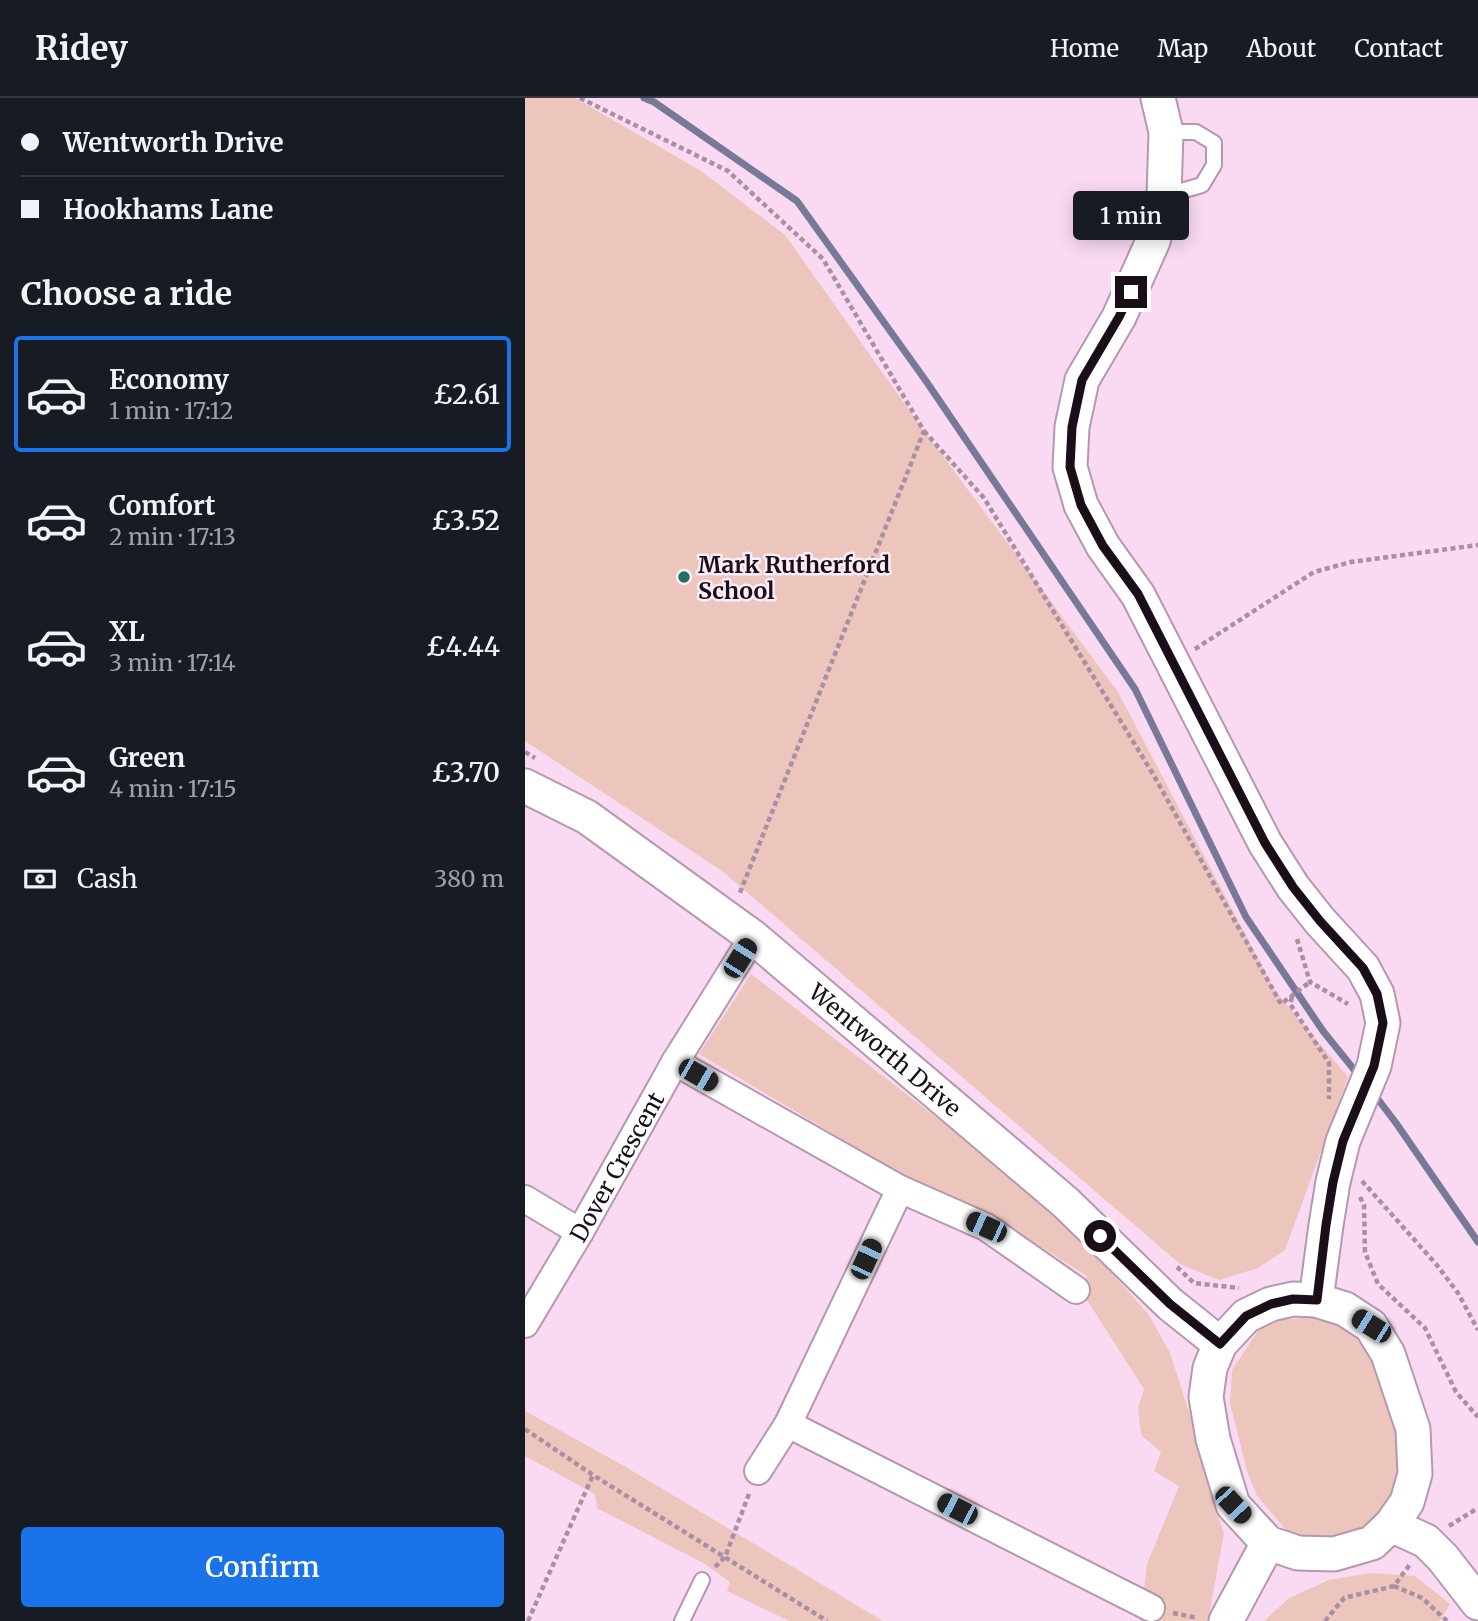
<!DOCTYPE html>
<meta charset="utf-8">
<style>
:root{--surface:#171b24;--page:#20242c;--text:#f1f3f6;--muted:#9ea1a6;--line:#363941;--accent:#1a73e8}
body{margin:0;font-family:Merriweather,serif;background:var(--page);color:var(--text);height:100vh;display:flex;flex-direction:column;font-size:26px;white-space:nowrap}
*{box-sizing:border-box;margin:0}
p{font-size:23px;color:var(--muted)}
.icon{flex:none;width:38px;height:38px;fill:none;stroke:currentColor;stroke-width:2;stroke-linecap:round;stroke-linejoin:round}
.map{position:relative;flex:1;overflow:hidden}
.details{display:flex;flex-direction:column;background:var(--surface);width:525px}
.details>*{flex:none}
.hud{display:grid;align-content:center;height:154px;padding:0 21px;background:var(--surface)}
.end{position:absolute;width:32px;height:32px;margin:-16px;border:9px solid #1a0f18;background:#fff;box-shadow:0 0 0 4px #fff}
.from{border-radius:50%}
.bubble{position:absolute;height:49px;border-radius:7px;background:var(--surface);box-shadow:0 4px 18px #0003;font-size:23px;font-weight:600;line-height:49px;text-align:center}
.car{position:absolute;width:21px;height:42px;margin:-21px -10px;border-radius:9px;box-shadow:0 0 5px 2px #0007;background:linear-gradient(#222 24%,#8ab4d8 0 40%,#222 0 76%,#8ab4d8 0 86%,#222 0)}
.hud b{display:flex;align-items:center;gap:24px;height:66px;font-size:26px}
.hud b+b{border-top:2px solid var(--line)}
.hud i{width:18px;height:18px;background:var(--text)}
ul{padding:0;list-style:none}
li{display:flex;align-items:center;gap:21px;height:116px;margin:0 14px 10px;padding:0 7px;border:4px solid transparent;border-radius:7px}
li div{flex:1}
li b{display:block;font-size:26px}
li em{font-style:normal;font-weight:600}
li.active{border-color:var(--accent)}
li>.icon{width:63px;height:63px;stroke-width:1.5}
h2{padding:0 21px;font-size:32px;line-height:84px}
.pay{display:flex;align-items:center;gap:18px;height:77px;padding:0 21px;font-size:26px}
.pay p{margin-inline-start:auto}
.cta{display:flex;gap:14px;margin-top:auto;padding:14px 21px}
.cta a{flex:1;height:80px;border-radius:7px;background:var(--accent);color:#fff;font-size:28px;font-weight:600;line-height:80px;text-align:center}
header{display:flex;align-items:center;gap:42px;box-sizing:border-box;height:98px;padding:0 35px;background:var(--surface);border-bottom:2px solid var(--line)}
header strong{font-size:33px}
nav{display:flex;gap:38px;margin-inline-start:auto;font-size:24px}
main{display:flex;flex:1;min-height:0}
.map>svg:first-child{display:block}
.green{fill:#ecc5bd}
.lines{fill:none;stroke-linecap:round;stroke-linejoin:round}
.stream{stroke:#777997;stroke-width:7}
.service-casing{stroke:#b598af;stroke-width:18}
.minor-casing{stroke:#b598af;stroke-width:30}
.tertiary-casing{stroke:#b598af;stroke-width:37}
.path{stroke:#a88fa2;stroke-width:4.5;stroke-dasharray:5 3.5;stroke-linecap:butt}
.service{stroke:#fff;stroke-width:14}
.minor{stroke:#fff;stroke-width:26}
.tertiary{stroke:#fff;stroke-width:33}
.route{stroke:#1a0f18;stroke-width:9}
.poi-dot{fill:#236d67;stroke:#fbeef8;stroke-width:2.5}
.labels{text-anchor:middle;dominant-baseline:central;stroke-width:5;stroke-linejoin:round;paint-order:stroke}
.poi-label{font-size:23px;font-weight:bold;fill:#1a0f18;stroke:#fbeef8;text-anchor:start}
.street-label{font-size:23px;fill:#1a0f18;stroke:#fbeef8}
</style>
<header>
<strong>Ridey</strong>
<nav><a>Home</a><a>Map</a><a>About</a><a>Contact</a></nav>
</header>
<main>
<section class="details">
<div class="hud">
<b><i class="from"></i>Wentworth Drive</b>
<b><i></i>Hookhams Lane</b>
</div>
<h2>Choose a ride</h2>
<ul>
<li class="active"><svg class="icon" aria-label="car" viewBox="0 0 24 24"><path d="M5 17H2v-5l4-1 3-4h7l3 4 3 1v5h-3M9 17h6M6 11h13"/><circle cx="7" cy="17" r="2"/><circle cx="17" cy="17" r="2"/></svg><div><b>Economy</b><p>1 min · 17:12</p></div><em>£2.61</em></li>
<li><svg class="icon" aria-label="car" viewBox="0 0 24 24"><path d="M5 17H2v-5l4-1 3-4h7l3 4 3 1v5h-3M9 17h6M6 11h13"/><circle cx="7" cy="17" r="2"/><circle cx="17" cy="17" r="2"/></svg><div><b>Comfort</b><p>2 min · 17:13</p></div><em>£3.52</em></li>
<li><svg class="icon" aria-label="car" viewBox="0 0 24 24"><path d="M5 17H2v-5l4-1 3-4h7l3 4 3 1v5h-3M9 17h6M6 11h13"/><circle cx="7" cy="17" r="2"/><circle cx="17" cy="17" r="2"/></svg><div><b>XL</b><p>3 min · 17:14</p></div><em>£4.44</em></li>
<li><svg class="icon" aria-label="car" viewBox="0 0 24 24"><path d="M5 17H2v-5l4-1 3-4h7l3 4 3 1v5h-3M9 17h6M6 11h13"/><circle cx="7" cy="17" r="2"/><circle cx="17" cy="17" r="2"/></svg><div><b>Green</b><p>4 min · 17:15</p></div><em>£3.70</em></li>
</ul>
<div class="pay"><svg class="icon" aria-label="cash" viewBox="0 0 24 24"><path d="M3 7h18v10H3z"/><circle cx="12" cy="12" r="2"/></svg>Cash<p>380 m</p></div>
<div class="cta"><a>Confirm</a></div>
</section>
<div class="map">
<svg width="953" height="1523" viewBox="0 0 953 1523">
<rect width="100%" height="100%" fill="#fadaf3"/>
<g class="green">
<path d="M0 0H50L176 73 260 137 386 315 593 594 750 893 823 979 760 1152 733 1170 694 1182 655 1166 197 773 0 643Z"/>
<path d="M226 876 491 1081 573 1156 572 1158 624 1217 645 1255 668 1326 687 1403 699 1435 683 1523H615L622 1466 654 1388 629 1373 636 1354 616 1337 613 1310 619 1291 562 1202 560 1184 562 1178 466 1117 381 1079 174 956Z"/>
<path d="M796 1218 815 1224 835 1239 850 1260 878 1348V1367L866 1408 838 1432 814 1438 788 1439 762 1433 732 1398 722 1373 705 1305 707 1272 733 1233 756 1222Z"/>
<path d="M0 1313 99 1368 358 1523H264L202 1493 205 1484 180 1466 72 1410 70 1396 0 1358Z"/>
<path d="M847 1475 890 1478 925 1506 915 1523H739L764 1500 804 1482Z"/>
</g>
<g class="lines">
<g class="stream">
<path d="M119 0 129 4 272 103 401 283 610 591 721 819 798 933 835 979"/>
<path d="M849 996 871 1025 953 1144"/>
</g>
<g class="service-casing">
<g id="service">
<path d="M639 98 677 87 689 67V45L671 34H641"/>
<path d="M157 1523 177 1482"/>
</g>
</g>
<g class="minor-casing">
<g id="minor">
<path d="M150 964 375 1091 461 1129 551 1192"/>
<path d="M375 1091 263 1326 626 1510"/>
<path d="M0 1101 55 1134"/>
<path id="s1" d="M0 1226 55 1134 150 964 228 839"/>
<path d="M233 1373 263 1326"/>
</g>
</g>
<g class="tertiary-casing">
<g id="tertiary">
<path d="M633 0 641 34 639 98 628 143 594 219 557 282 547 329 545 369 556 407 578 448 613 497 740 745 768 789 795 823 838 870 852 896 858 925 849 968 818 1043 808 1084 801 1127 791 1202"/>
<path id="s2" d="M0 688 62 719 228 839 540 1104 645 1206 695 1246"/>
<path d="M768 1201 791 1202 820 1211 846 1228 863 1256 888 1331 890 1376 882 1404 866 1427 847 1445 809 1456 773 1455 743 1445 708 1407 688 1341 681 1299 685 1270 695 1246 721 1218 746 1206Z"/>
<path d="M866 1427 901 1443 918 1460 953 1505"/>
<path d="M701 1523 743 1445"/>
</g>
</g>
<g class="path">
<path d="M55 0 203 73 298 161 399 333 214 797"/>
<path d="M399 333 459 400 628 676 756 906 785 884"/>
<path d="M670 551 789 474 826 464 953 447"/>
<path d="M0 654 10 660"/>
<path d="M772 841 785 884 823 906"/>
<path d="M767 899 765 906 804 965V1001"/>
<path d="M837 1083 911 1166 933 1195 953 1232"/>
<path d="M835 1099 839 1107 840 1154 853 1186 900 1230 931 1294 953 1319"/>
<path d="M652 1169 669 1185 714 1190"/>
<path d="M0 1331 68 1377 302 1523"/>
<path d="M924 1428 953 1410"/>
<path d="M190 1469 200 1459 224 1396"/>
<path d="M869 1488 897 1500 922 1523"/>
<path d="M648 1515 673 1520"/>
<path d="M3 1523 68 1377"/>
<path d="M800 1523 819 1500 869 1488 886 1465"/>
</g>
<use href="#service" class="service"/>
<use href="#minor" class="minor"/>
<use href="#tertiary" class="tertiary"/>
</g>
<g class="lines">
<path class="route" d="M575 1138 645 1206 695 1246 721 1218 746 1206 768 1201 792 1202 801 1127 808 1084 818 1043 849 968 858 925 852 896 838 870 795 823 768 789 740 745 613 496 578 448 556 407 545 369 547 329 557 282 594 219 606 194"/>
</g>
<circle class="poi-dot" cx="159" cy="479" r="7"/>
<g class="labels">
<g class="poi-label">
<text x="173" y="466">Mark Rutherford<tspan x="173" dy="26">School</tspan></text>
</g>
<g class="street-label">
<text stroke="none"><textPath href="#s2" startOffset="448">Wentworth Drive</textPath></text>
<text stroke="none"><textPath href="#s1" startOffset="182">Dover Crescent</textPath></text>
</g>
</g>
</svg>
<i class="end from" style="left:575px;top:1138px"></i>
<i class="end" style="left:606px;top:194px"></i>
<div class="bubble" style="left:548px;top:93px;width:116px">1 min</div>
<i class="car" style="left:215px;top:860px;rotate:32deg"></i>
<i class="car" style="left:173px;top:977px;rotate:120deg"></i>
<i class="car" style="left:461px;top:1129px;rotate:294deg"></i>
<i class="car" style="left:341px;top:1161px;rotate:25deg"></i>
<i class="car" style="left:846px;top:1228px;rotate:302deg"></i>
<i class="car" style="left:708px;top:1407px;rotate:137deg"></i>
<i class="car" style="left:432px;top:1411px;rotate:297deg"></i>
</div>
</main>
